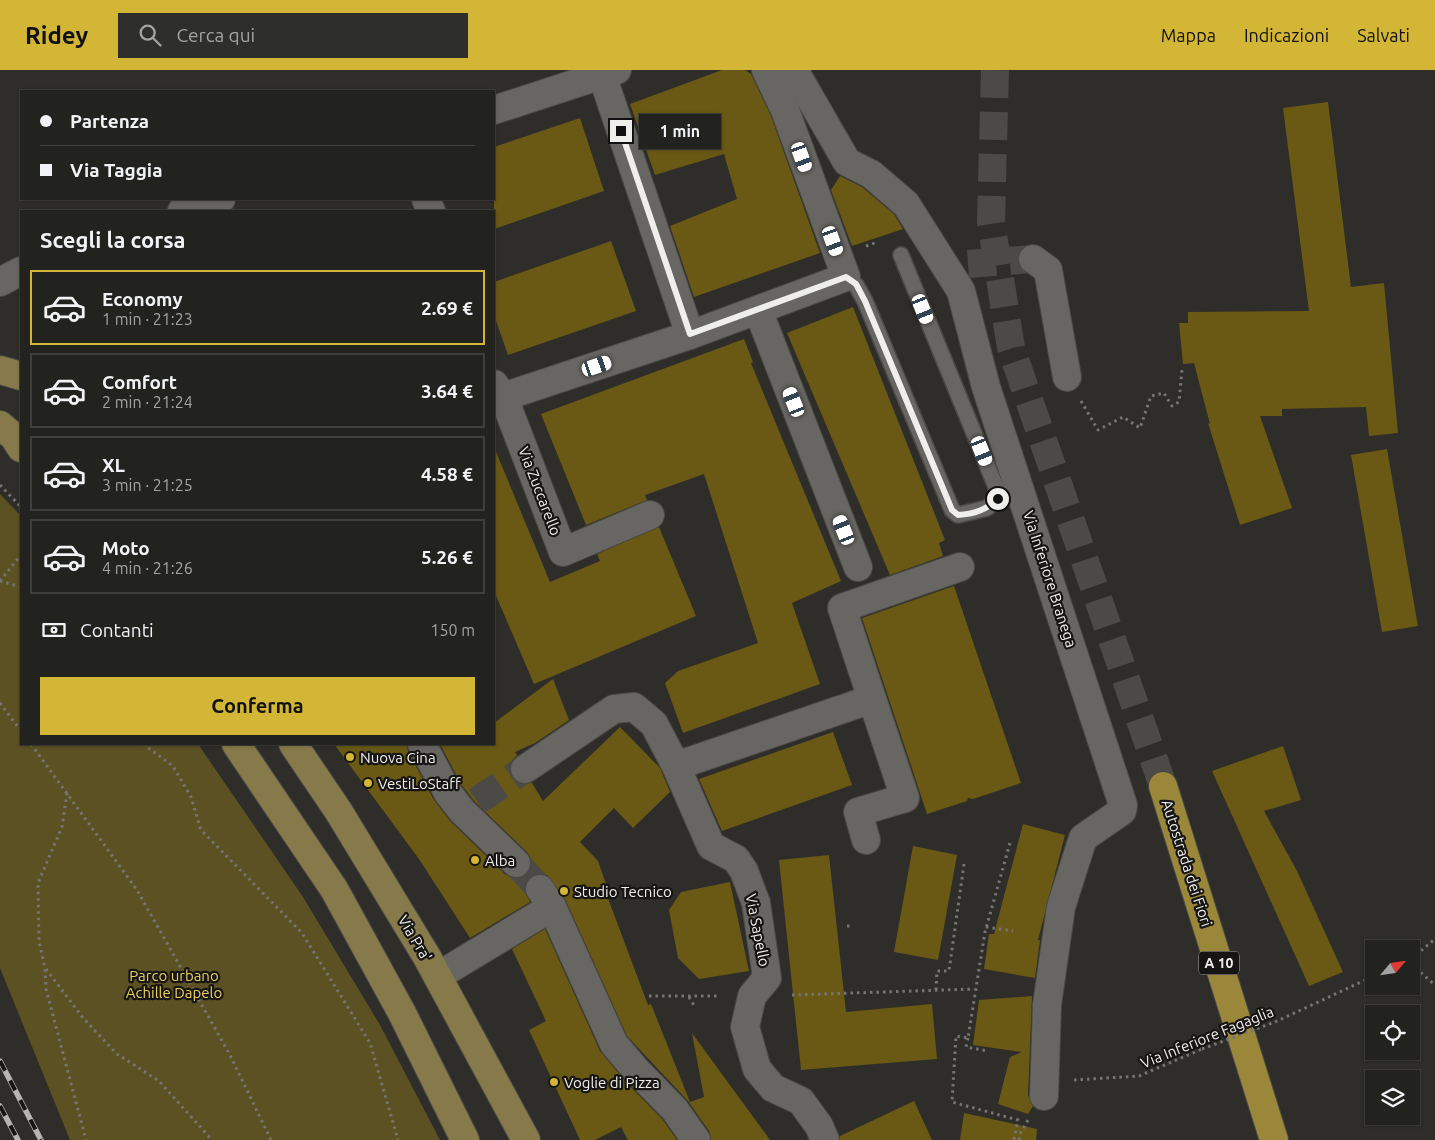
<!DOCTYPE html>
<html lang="it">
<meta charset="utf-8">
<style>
:root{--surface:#22221f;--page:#2e2f2c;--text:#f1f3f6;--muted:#a2a4a4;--line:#3f3f3d;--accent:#d3b635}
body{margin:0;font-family:Ubuntu,sans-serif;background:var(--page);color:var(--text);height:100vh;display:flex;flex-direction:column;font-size:19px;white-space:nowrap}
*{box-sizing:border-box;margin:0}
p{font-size:16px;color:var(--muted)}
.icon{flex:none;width:28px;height:28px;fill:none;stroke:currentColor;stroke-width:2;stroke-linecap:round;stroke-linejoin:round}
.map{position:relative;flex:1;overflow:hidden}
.side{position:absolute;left:20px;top:140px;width:475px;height:535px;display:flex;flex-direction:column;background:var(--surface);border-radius:0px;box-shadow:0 1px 4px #0004,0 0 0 1px var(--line)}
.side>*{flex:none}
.banner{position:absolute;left:20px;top:20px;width:475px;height:110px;border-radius:0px;box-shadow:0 1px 4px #0004,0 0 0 1px var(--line);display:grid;align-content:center;height:110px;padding:0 20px;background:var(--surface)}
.needle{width:32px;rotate:61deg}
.tools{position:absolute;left:1365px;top:870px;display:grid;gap:10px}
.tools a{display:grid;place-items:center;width:55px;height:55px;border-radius:0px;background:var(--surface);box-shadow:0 1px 4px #0004,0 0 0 1px var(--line);font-size:25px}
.end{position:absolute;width:22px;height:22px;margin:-11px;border:6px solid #eeeeeb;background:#111;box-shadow:0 0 0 2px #111}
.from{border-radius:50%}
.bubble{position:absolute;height:35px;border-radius:0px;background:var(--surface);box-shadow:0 1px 4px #0004,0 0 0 1px var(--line);font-size:16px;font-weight:700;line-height:35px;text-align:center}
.car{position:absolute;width:15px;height:30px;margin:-15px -8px;border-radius:6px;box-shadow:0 0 4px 1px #0007;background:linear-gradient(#fff 24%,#345 0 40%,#fff 0 76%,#345 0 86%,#fff 0)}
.banner b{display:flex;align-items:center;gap:18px;height:48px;font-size:19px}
.banner b+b{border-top:1px solid var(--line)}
.banner i{width:12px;height:12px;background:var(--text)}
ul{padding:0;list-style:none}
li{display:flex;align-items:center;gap:15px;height:75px;margin:0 10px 8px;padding:0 10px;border:2px solid var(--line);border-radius:0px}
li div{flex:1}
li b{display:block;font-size:19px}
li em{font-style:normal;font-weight:700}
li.current{border-color:var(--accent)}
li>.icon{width:45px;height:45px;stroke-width:1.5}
h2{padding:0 20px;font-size:22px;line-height:60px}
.pay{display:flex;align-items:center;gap:12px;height:55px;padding:0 20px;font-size:19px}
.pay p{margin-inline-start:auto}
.action{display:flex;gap:10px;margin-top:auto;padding:10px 20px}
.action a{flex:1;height:58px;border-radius:0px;background:var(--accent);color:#111;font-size:20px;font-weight:700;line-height:58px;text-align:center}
header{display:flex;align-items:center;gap:30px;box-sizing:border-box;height:70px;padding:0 25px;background:var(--accent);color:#111}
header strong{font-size:24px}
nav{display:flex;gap:28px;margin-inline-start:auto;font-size:18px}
.search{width:350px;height:45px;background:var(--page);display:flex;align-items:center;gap:12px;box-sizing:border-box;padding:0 18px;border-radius:0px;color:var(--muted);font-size:19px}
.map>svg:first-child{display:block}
.green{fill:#5c5123}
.building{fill:#695915}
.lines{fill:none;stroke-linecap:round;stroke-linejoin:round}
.street-tunnel{stroke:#4b4a46;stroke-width:28;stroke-dasharray:28 14;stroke-linecap:butt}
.highway-tunnel{stroke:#4b4a46;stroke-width:28;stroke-dasharray:28 14;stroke-linecap:butt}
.lane-casing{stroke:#4a4946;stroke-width:18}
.street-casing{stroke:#4a4946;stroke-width:30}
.primary-casing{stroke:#4a4946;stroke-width:30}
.highway-casing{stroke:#4a4946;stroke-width:30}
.path{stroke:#767571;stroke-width:3;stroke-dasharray:2.5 4;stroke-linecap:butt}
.lane{stroke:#676662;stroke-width:15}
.street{stroke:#676662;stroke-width:28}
.primary{stroke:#867a4a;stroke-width:28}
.highway{stroke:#9a873a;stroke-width:28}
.rail-casing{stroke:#b5b5b1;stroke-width:5.5}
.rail{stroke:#161514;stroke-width:4;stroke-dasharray:11;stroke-linecap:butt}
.path-bridge{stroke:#767571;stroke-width:3;stroke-dasharray:2.5 4;stroke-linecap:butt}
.route{stroke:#eeeeeb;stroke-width:6}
.poi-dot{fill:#d3b635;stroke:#161514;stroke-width:2}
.labels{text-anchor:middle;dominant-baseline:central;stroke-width:4.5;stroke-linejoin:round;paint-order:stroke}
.shield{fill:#161514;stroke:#adadaa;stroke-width:1}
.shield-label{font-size:14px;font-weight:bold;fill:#eeeeeb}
.street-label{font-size:15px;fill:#eeeeeb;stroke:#161514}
.poi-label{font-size:15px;fill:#eeeeeb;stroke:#161514;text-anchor:start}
.park-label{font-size:15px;fill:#ecd15c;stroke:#161514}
</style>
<header>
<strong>Ridey</strong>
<div class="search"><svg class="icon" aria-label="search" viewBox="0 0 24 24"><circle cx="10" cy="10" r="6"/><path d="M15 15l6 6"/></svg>Cerca qui</div>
<nav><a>Mappa</a><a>Indicazioni</a><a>Salvati</a></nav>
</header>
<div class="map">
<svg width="1435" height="1070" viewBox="0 0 1435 1070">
<rect width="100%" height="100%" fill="#2e2d29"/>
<path class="green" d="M0 424 21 446V674H198L303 827 380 955 440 1070H70L0 898Z"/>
<g class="building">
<path d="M722 0H745L751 4 771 46 820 183 694 227 670 156 737 129 724 84 655 105 630 34Z"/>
<path d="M1328 32 1351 217 1384 213 1398 363 1369 366 1366 337 1282 339V346H1260L1292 438 1240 455 1208 353 1210 354 1194 293 1183 294 1179 253H1188V242L1309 241 1283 38Z"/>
<path d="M580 48 604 121 494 159V77Z"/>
<path d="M840 106 862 117 894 144 903 159 852 176 831 120Z"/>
<path d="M611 171 636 241 508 285 494 245V212Z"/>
<path d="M853 237 945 470 939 473 943 486 890 505 787 263Z"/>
<path d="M744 269 753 292 751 293 841 511 792 533 820 614 683 663 665 613 678 601 758 573 704 404 645 425 647 430 586 455 541 344Z"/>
<path d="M494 377 550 512 600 491 597 484 659 457 696 546 534 614 494 521Z"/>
<path d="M1387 379 1418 556 1382 562 1351 385Z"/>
<path d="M954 516 1021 713 973 729 968 728 967 731 927 744 862 548Z"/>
<path d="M553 609 569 650 535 673 515 682 517 685 511 692 509 700 512 707 519 713H532L543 731 620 657 660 698 670 722 633 758 614 738 580 772 598 791 606 814 603 815 648 935 651 934 690 1032 704 1027 692 963 770 1070H711L709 1061 688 1031 627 966 566 831 547 805 539 804 531 806 526 812 524 820 530 832 470 868 419 789 334 674H406L408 681 434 730 450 751 505 804 513 808H521L528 803 531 796V789L527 782 474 731 461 714 440 674H494V653Z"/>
<path d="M833 662 852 715 722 761 699 709Z"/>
<path d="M1283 676 1301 730 1264 741 1297 801 1343 902 1309 916 1212 701Z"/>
<path d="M1023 754 1065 765 1038 870H1040L1035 908 984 899 989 864H994Z"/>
<path d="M913 776 957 785 938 890 894 882Z"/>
<path d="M829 785 846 942 932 934 937 989 801 1000 779 790Z"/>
<path d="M730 812 749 901 699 909 678 888 669 840 681 822Z"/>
<path d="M545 859 600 981 625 1011 663 1050 677 1070H628L621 1057 595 1070H580L529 960 546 951 512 879Z"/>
<path d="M1032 926 1028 1025 1033 1036 1028 1044 998 1034 1010 987 1022 982 973 975 979 930Z"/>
<path d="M914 1031 932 1070H840V1066Z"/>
<path d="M964 1043 1037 1059 1036 1070H960Z"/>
</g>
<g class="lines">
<g class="street-tunnel">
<path d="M968 194 1033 189"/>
<path d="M477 731 525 699"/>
<path d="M516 793 540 819"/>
</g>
<path class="highway-tunnel" d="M995 0 991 152 1011 278 1163 716"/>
<g class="lane-casing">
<path id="lane" d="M846 207 856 215 865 231 952 440 958 445 987 438 998 429 996 417 901 185"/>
</g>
<g class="street-casing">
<g id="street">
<path d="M794 0 847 92 871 104 906 134 961 221 986 317 1123 735 1122 741 1083 768 1061 837 1047 935 1044 1026"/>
<path d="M602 5 690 265"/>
<path d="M494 40 617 0"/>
<path d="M426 129 431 141"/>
<path d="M182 141 221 129"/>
<path d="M1033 189 1048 200 1067 307"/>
<path d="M0 212 21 201"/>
<path d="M758 240 858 497"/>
<path d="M494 314 504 328 563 482 650 445"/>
<path d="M494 330 690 265 846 207 785 40 766 0"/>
<path d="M422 674 448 723 462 741 516 793"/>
<path d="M676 696 872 629 842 538 960 497"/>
<path d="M525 699 614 639 634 637 654 654 676 696 711 776 736 789 744 801 756 833 767 908 752 926 745 957 757 999 773 1018 801 1031 819 1056 825 1070"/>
<path d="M866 770 858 742 905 728 872 629"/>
<path d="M540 819 552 837 614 974 636 1000 675 1040 696 1070"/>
<path d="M438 906 552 837"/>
</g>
</g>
<g class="primary-casing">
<g id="primary">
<path d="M0 300 21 306"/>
<path d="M0 355 14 367 21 378"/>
<path d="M236 674 334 819 402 943 465 1070"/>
<path d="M293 674 339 742 427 887 526 1070"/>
</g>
</g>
<g class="highway-casing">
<path id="highway" d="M1163 716 1274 1070"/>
</g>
<g class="path">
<path d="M866 176 875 173"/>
<path d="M1081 331 1098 360 1123 347 1140 358 1151 326 1164 323 1172 336 1179 332 1182 300"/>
<path d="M0 415 21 437"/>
<path d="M0 511 21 485"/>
<path d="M0 511 21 517"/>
<path d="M0 633 21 661"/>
<path d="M31 674 137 820 230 985 271 1070"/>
<path d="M143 674 173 696 191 727 201 760 302 863 370 973 398 1070"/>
<path d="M67 723 62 757 38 813 39 871 45 899 46 919 86 1070"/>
<path d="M1010 773 985 862 968 968 956 966 952 1032 1018 1050 1014 1070"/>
<path d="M847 856H852"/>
<path d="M986 857 1013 861"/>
<path d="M1411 889 1435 869"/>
<path d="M1411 894 1435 915"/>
<path d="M46 899 83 948 117 984 159 1011 212 1070"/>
<path d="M936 920 937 901H949L964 794"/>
<path d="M792 925 974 919"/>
<path d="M649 926H720"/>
<path d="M689 927 695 937"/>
<path d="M1275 952 1374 906"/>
<path d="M968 968 966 977 988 981"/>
<path d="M1074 1010 1139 1006 1202 979"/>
<path d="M1019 1070 1021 1062 1028 1050"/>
</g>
<use href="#lane" class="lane"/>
<use href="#street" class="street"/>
<use href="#primary" class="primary"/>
<use href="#highway" class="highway"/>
<g class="rail-casing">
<g id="rail">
<path d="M0 991 41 1070"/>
<path d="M0 1036 18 1070"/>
</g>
</g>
<use href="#rail" class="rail"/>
<path class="path-bridge" d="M1202 979 1275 952"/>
</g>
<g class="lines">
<path class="route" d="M621 61 690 264 846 207 856 214 865 231 952 440 958 445C974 444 986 440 998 429"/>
</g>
<g class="poi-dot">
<circle cx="350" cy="687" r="5"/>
<circle cx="368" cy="713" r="5"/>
<circle cx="475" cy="790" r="5"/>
<circle cx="564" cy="821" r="5"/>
<circle cx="554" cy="1012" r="5"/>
</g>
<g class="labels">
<rect class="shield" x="1199" y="881.5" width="40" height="23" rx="4"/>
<g class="shield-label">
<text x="1219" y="893">A 10</text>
</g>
<g class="street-label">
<text transform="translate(540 421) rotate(69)">Via Zuccarello</text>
<text transform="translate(1050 509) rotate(72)">Via Inferiore Branega</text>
<text transform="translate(1187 793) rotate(72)">Autostrada dei Fiori</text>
<text transform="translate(758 860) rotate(79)">Via Sapello</text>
<text transform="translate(415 868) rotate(59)">Via Pra'</text>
<text transform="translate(1207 967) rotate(-22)">Via Inferiore Fagaglia</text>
</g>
<g class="poi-label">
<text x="360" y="687">Nuova Cina</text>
<text x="378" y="713">VestiLoStaff</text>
<text x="485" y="790">Alba</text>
<text x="574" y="821">Studio Tecnico</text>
<text x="564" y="1012">Voglie di Pizza</text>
</g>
<g class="park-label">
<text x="174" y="905">Parco urbano<tspan x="174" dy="17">Achille Dapelo</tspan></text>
</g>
</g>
</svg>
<div class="tools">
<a><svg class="needle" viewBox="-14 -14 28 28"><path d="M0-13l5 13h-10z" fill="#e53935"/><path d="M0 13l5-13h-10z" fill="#a2a4a4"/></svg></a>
<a><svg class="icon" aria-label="locate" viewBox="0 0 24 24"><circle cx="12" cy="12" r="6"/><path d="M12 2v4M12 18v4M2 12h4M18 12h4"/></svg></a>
<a><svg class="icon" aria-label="layers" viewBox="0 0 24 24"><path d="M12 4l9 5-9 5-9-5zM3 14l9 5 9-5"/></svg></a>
</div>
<i class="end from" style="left:998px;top:429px"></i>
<i class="end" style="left:621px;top:61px"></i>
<div class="bubble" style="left:639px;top:44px;width:82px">1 min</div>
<i class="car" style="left:802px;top:87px;rotate:160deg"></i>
<i class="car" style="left:833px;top:171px;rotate:160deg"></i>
<i class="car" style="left:923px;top:239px;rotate:158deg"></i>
<i class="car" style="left:597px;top:296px;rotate:71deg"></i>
<i class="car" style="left:794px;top:332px;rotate:338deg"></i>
<i class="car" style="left:982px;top:381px;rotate:158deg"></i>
<i class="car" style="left:844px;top:460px;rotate:338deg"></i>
<div class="banner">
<b><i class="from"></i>Partenza</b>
<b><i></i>Via Taggia</b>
</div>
<section class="side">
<h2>Scegli la corsa</h2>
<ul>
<li class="current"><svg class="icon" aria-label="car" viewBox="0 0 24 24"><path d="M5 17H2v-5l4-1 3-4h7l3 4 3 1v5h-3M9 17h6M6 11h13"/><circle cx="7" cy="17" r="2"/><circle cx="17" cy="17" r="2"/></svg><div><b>Economy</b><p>1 min · 21:23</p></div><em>2.69 €</em></li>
<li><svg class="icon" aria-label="car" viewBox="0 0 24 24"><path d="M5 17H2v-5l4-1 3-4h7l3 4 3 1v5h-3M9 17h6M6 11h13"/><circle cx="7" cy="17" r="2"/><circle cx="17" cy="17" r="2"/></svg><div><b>Comfort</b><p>2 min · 21:24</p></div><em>3.64 €</em></li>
<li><svg class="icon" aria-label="car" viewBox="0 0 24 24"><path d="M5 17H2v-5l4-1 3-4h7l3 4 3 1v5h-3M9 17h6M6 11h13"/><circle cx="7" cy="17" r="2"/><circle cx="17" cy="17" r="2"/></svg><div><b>XL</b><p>3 min · 21:25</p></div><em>4.58 €</em></li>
<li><svg class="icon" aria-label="car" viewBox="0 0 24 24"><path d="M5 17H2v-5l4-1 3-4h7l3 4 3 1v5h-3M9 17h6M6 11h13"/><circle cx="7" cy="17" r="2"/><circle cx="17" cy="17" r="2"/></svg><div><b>Moto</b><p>4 min · 21:26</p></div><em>5.26 €</em></li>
</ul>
<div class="pay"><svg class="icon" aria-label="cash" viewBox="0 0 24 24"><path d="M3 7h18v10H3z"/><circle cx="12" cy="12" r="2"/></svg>Contanti<p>150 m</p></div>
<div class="action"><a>Conferma</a></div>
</section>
</div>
